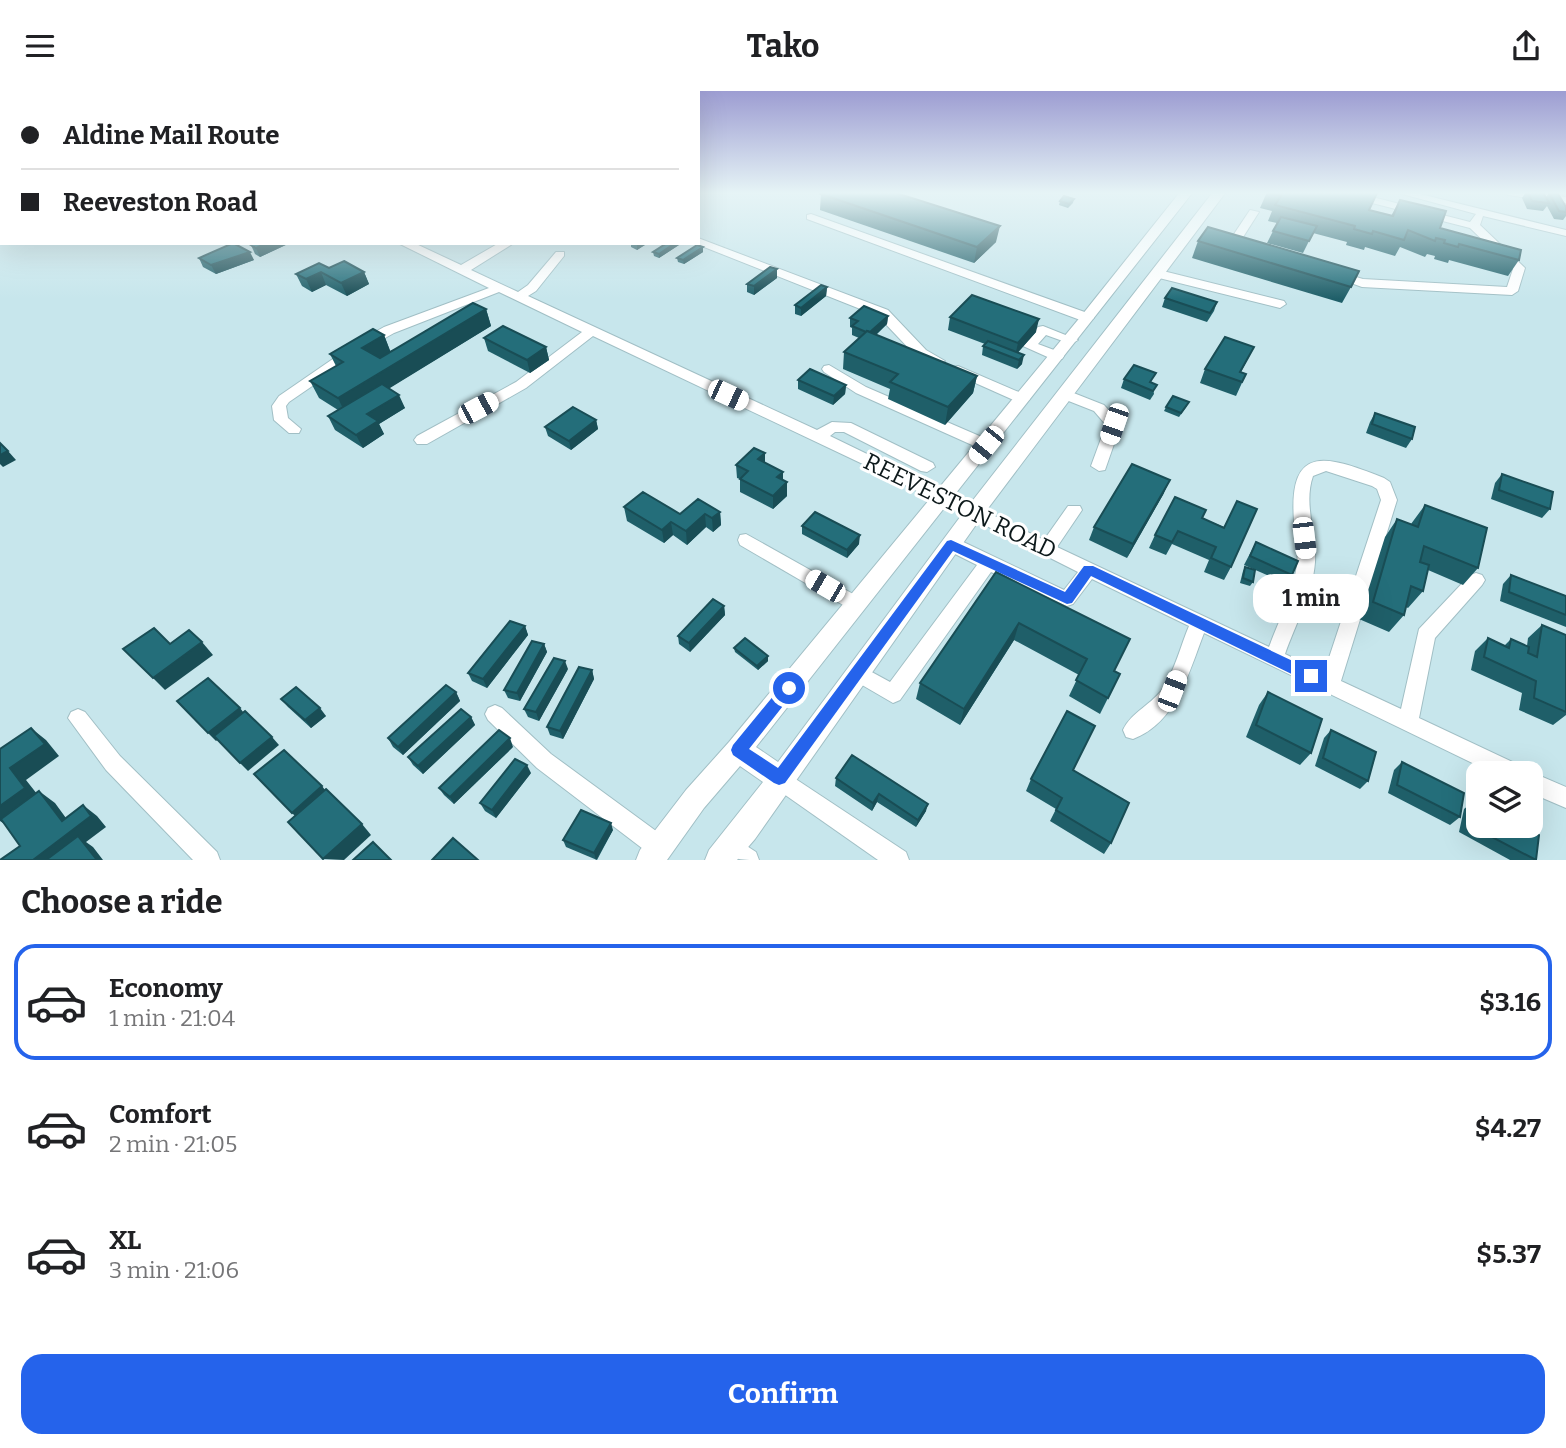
<!DOCTYPE html>
<meta charset="utf-8">
<style>
:root{--surface:#fff;--page:#f6f6f6;--text:#202124;--muted:#757577;--line:#e0e0e0;--accent:#2563eb}
body{margin:0;font-family:Bitter,serif;background:var(--page);color:var(--text);height:100vh;display:flex;flex-direction:column;font-size:26px;white-space:nowrap}
*{box-sizing:border-box;margin:0}
p{font-size:23px;color:var(--muted)}
.icon{flex:none;width:38px;height:38px;fill:none;stroke:currentColor;stroke-width:2;stroke-linecap:round;stroke-linejoin:round}
.map{position:relative;height:769px;overflow:hidden}
.sheet{display:flex;flex-direction:column;background:var(--surface);flex:1}
.sheet>*{flex:none}
.hud{position:absolute;left:0px;top:0px;width:700px;height:154px;box-shadow:0 7px 28px #0002;display:grid;align-content:center;height:154px;padding:0 21px;background:var(--surface)}
.buttons{position:absolute;left:1466px;top:670px;display:grid;gap:14px}
.buttons a{display:grid;place-items:center;width:77px;height:77px;border-radius:14px;background:var(--surface);box-shadow:0 7px 28px #0002;font-size:35px}
.end{position:absolute;width:32px;height:32px;margin:-16px;border:9px solid #2563eb;background:#fff;box-shadow:0 0 0 4px #fff}
.from{border-radius:50%}
.bubble{position:absolute;height:49px;border-radius:21px;background:var(--surface);box-shadow:0 7px 28px #0002;font-size:23px;font-weight:700;line-height:49px;text-align:center}
.car{position:absolute;width:21px;height:42px;margin:-21px -10px;border-radius:9px;box-shadow:0 0 5px 2px #0007;background:linear-gradient(#fff 24%,#345 0 40%,#fff 0 76%,#345 0 86%,#fff 0)}
.hud b{display:flex;align-items:center;gap:24px;height:66px;font-size:26px}
.hud b+b{border-top:2px solid var(--line)}
.hud i{width:18px;height:18px;background:var(--text)}
ul{padding:0;list-style:none}
li{display:flex;align-items:center;gap:21px;height:116px;margin:0 14px 10px;padding:0 7px;border:4px solid transparent;border-radius:21px}
li div{flex:1}
li b{display:block;font-size:26px}
li em{font-style:normal;font-weight:700}
li.on{border-color:var(--accent)}
li>.icon{width:63px;height:63px;stroke-width:1.5}
h2{padding:0 21px;font-size:32px;line-height:84px}
.cta{display:flex;gap:14px;margin-top:auto;padding:14px 21px}
.cta a{flex:1;height:80px;border-radius:21px;background:var(--accent);color:#fff;font-size:28px;font-weight:700;line-height:80px;text-align:center}
header{display:flex;justify-content:space-between;align-items:center;height:91px;padding:0 21px;background:var(--surface);font-size:32px;font-weight:700}
.map>svg:first-child{display:block}
.lines{fill:none;stroke-linecap:round;stroke-linejoin:round}
.minor-casing{stroke:#a1bfc5;stroke-width:2}
.major-casing{stroke:#a1bfc5;stroke-width:2}
.minor{fill:#fff;fill-rule:evenodd}
.major{fill:#fff;fill-rule:evenodd}
.wall{fill:#1f5f69}
.shaded-wall{fill:#194d55}
.building{fill:#246e7a;stroke:#194d55;stroke-width:2}
.route{fill:#2563eb}
.labels{text-anchor:middle;dominant-baseline:central;stroke-width:6;stroke-linejoin:round;paint-order:stroke}
.street-label{font-size:24px;fill:#0c181a;stroke:#fff}
</style>
<header><svg class="icon" aria-label="menu" viewBox="0 0 24 24"><path d="M4 6h16M4 12h16M4 18h16"/></svg>Tako<svg class="icon" aria-label="share" viewBox="0 0 24 24"><path d="M12 15V3M7 8l5-5 5 5M5 13v7h14v-7"/></svg></header>
<div class="map">
<svg width="1566" height="769" viewBox="0 0 1566 769">
<rect width="100%" height="100%" fill="#c7e6ec"/>
<g class="lines">
<g class="minor-casing">
<g id="minor">
<path d="M1336 101H1353L1470 131 1476 123 1395 101H1412L1566 139V145L1483 125 1480 134 1525 177 1518 200 1512 204 1362 196 1329 184 1335 180 1363 188 1507 196 1513 178 1470 137 1337 103Z"/>
<path d="M1503 101H1529L1566 106V112L1508 104Z"/>
<path d="M1250 119 1259 121 1238 154H1230L1228 152Z"/>
<path d="M811 123 1093 224 1094 227 1088 231 1083 230 807 128V124Z"/>
<path d="M698 147 888 219 926 259 945 270 938 274 916 265 878 225 694 152H698Z"/>
<path d="M398 152H414L461 174 499 152H514L471 179 518 201 528 194 556 161H564V165L536 200 528 205 817 339 832 331 851 332 933 372 935 376 927 381 921 380 844 341H835L830 345 1044 449 1068 415H1080L1082 419 1057 456 1269 556C1279 529 1293 502 1297 474 1299 460 1295 445 1294 430 1288 351 1328 365 1384 387L1390 391 1397 409 1341 590 1401 618 1419 538 1470 484 1476 482 1482 484 1485 489 1482 494 1435 547 1419 627 1521 675 1524 682H1493L1204 542C1189 581 1176 632 1133 648L1126 646 1123 639C1131 621 1153 613 1164 596 1175 578 1181 554 1189 535L1092 488 1073 513 1067 515 991 481 900 609 893 612 850 587 847 581 850 575 857 573 890 591 977 474 945 458 943 453 945 448H957L1064 499 1078 481 867 375 593 245 526 297 427 353H417L414 349 417 345 516 291 582 241 499 201 394 242 369 256 289 311 286 315 288 327 301 338 299 342H289L274 329 272 315 279 305 359 250 384 236 489 197ZM1326 380 1372 395 1377 398 1381 409 1324 582 1285 563C1295 534 1313 502 1315 471 1317 442 1303 414 1313 385Z"/>
<path d="M1159 179 1284 210 1286 213 1280 217 1155 186V180Z"/>
<path d="M1043 235 1078 249 1071 253 1046 244 1038 253 1062 262 1064 265 1062 268H1052L1023 255 1038 236Z"/>
<path d="M829 274 866 296 991 350 994 354 991 358H981L856 302 824 281 822 278 824 275Z"/>
<path d="M958 275 1028 305 1030 308 1023 313 1018 311 953 282 951 279 953 276Z"/>
<path d="M1066 299 1104 314 1121 333 1105 379 1099 380 1091 375 1106 334 1094 320 1061 307 1059 304 1061 301Z"/>
<path d="M746 443 862 508 865 513 862 518 856 520 850 518 740 454 738 449 740 444Z"/>
<path d="M495 614 502 617 551 663 667 748 670 756 667 764 659 767 651 764 537 677 488 629 485 623 488 617Z"/>
<path d="M78 618 85 621 120 665 217 761 220 769H193L106 679 68 627 71 621Z"/>
<path d="M779 677 906 761 909 769H878L771 694 768 687 771 680Z"/>
<path d="M1531 681 1566 696V717L1531 702V682H1527Z"/>
<path d="M730 744 756 761 759 769C742 769 726 769 719 755L722 747Z"/>
</g>
</g>
<g class="major-casing">
<path id="major" d="M1180 101H1193L756 656 778 671 966 418 1213 101H1226L980 428 755 748 737 769H705L709 759 763 691 740 675 704 717 667 769H636L640 759 686 699 729 651 1082 224Z"/>
</g>
<use href="#minor" class="minor"/>
<use href="#major" class="major"/>
</g>
<g class="wall">
<path d="M1267 101 1369 119 1391 125 1400 109 1440 137 1519 169 1508 185 1449 169 1448 172 1434 168 1435 165 1427 163 1425 166 1400 156 1395 165 1365 156 1364 159 1346 154 1347 151 1313 142 1303 162 1267 152 1277 132 1268 130 1272 120 1260 117Z"/>
<path d="M1526 101H1543L1546 106 1549 102 1566 116V125L1563 129 1554 128 1547 115 1543 120 1527 118 1522 107Z"/>
<path d="M821 103 996 151 974 172 820 119Z"/>
<path d="M1074 108 1073 112 1068 117 1059 114 1060 110Z"/>
<path d="M1198 150 1351 196 1342 212 1192 167Z"/>
<path d="M230 152H235L234 153 254 169 216 183 203 176 199 167 231 153Z"/>
<path d="M255 152H290L260 166 255 163 251 154Z"/>
<path d="M631 152H648L637 159 631 156Z"/>
<path d="M667 152H682L659 167 654 165 653 161Z"/>
<path d="M703 156V161L684 173 678 171 677 167Z"/>
<path d="M329 177 364 181 369 193 347 205 326 194 312 201 302 195 296 183Z"/>
<path d="M777 187 754 204 747 201V193Z"/>
<path d="M827 196 826 205 801 225 795 223V214Z"/>
<path d="M1165 207 1217 211 1214 220 1207 231 1162 216Z"/>
<path d="M486 218 491 235 389 297 405 317 379 333 384 343 363 357 335 339 328 325 338 319 319 307 310 290 336 275 330 263 384 244 390 260Z"/>
<path d="M888 225 887 233 876 244 977 285 973 302 945 334 888 308 890 298 843 278 844 261 859 247 852 244V237L850 236V227Z"/>
<path d="M950 226 1036 241 1017 262 1022 273 1017 278 982 264 983 255 985 253 948 239Z"/>
<path d="M484 247 546 256 549 269 530 282 488 260Z"/>
<path d="M1254 256 1241 281 1246 283 1236 305 1200 292 1205 278Z"/>
<path d="M1124 288 1152 292 1154 303 1150 309 1121 297Z"/>
<path d="M798 289 846 294 845 303 833 314 798 298Z"/>
<path d="M1187 315 1179 326 1164 320 1166 316Z"/>
<path d="M1375 322 1412 348 1406 357 1366 342 1370 331Z"/>
<path d="M596 329 598 338 571 359 548 345 545 336Z"/>
<path d="M765 371 783 390 787 391V405L773 418 740 401V388L737 387 736 374Z"/>
<path d="M1502 383 1550 418 1542 427 1491 408 1495 392Z"/>
<path d="M1164 402 1127 467 1089 449 1094 436Z"/>
<path d="M1237 410 1231 476 1224 489 1204 481 1209 469 1172 453 1166 464 1149 457 1155 444 1202 427 1224 436Z"/>
<path d="M1425 414 1478 477 1463 494 1428 479 1423 500 1408 517 1406 516 1404 524 1389 541 1359 528 1385 446 1397 428 1411 433Z"/>
<path d="M624 416 680 423 720 421 721 434 713 441 706 436 687 454 673 444 664 452 627 430Z"/>
<path d="M802 435 859 453 847 467 802 443Z"/>
<path d="M1256 451 1292 484 1287 493 1244 474Z"/>
<path d="M1245 476 1253 491 1250 495 1240 492 1243 480Z"/>
<path d="M996 481 1114 580 1120 583 1100 623 1069 605 1079 584 1014 549 960 634 916 608 920 592Z"/>
<path d="M1511 484 1566 505V536L1500 510 1503 493Z"/>
<path d="M724 515 725 524 690 561 679 553 678 545Z"/>
<path d="M1542 534 1566 544V624L1553 634 1519 619 1522 602 1471 579 1475 560 1488 547 1504 555 1511 548 1527 555 1528 547Z"/>
<path d="M525 535 528 544 487 597 472 590 468 582Z"/>
<path d="M544 553 547 561 520 610 508 607 504 599Z"/>
<path d="M734 557 768 565V570L758 579 735 561Z"/>
<path d="M568 578 539 630 528 626 524 618Z"/>
<path d="M592 579 594 588 563 648 550 644 547 636Z"/>
<path d="M456 601 460 610 403 664 393 656 388 647Z"/>
<path d="M1268 601 1311 662 1300 674 1246 646 1259 614Z"/>
<path d="M281 608 326 625 311 637 288 616Z"/>
<path d="M471 626 475 634 423 683 413 674 408 666Z"/>
<path d="M1331 639 1368 690 1360 698 1315 675 1324 647Z"/>
<path d="M513 656 454 713 444 704 439 697Z"/>
<path d="M1402 671 1460 726 1450 734 1388 702 1394 679Z"/>
<path d="M1073 679 1111 752 1104 763 1050 730 1056 718 1026 700 1031 688Z"/>
<path d="M531 682 496 727 485 720 480 712Z"/>
<path d="M836 687 926 720 916 736 877 711 872 720 835 695Z"/>
<path d="M1474 710 1536 769H1510L1459 741 1464 718Z"/>
<path d="M613 739 597 769 566 756 563 749Z"/>
</g>
<g class="shaded-wall">
<path d="M1000 135 996 151 974 172 977 156Z"/>
<path d="M267 152H290L260 166 256 157Z"/>
<path d="M637 152H648L637 159Z"/>
<path d="M675 152H682L659 167V163Z"/>
<path d="M703 156V161L684 173 683 169Z"/>
<path d="M250 161 254 169 216 183 211 174Z"/>
<path d="M777 178V187L754 204V195Z"/>
<path d="M321 181 326 194 312 201 306 188Z"/>
<path d="M364 181 369 193 347 205 341 192Z"/>
<path d="M827 196 826 205 801 225V217Z"/>
<path d="M486 218 491 235 346 324 338 307Z"/>
<path d="M888 225 887 233 868 251 869 242Z"/>
<path d="M1039 228 1036 241 1015 265 1018 252Z"/>
<path d="M384 244 391 262 370 274 362 257Z"/>
<path d="M546 256 549 269 530 282 527 269Z"/>
<path d="M1024 264 1022 273 1017 278 1019 269Z"/>
<path d="M977 285 973 302 945 334 948 316Z"/>
<path d="M846 294 845 303 833 314 834 305Z"/>
<path d="M399 304 405 317 379 333 384 343 363 357 356 344 367 323Z"/>
<path d="M596 329 598 338 571 359 569 350Z"/>
<path d="M8 360 16 369 3 376 0 373V364Z"/>
<path d="M765 362V375L758 368Z"/>
<path d="M783 381V394L777 386Z"/>
<path d="M1170 389 1164 402 1127 467 1133 453Z"/>
<path d="M787 391V405L773 418V405Z"/>
<path d="M720 421 721 434 713 441 712 427Z"/>
<path d="M705 423 706 436 687 454 686 440Z"/>
<path d="M671 431 673 444 664 452 662 439Z"/>
<path d="M860 444 859 453 847 467V459Z"/>
<path d="M724 515 725 524 690 561 689 552Z"/>
<path d="M1019 532 1014 549 960 634 964 618Z"/>
<path d="M525 535 528 544 487 597 483 588Z"/>
<path d="M202 551 213 564 165 599 153 587Z"/>
<path d="M544 553 547 561 520 610 517 602Z"/>
<path d="M768 565V570L758 579 757 575Z"/>
<path d="M565 570 568 578 539 630 536 621Z"/>
<path d="M592 579 594 588 563 648 560 640Z"/>
<path d="M456 601 460 610 403 664 398 656Z"/>
<path d="M240 617 247 626 216 650 208 642Z"/>
<path d="M320 617 326 625 311 637 305 629Z"/>
<path d="M471 626 475 634 423 683 418 675Z"/>
<path d="M31 637 46 649 59 665 26 689 41 708 6 734 0 730V715L10 677Z"/>
<path d="M272 646 279 654 248 680 240 672Z"/>
<path d="M510 647 513 656 454 713 450 706Z"/>
<path d="M527 674 531 682 496 727 492 719Z"/>
<path d="M322 695 328 703 299 729 292 722Z"/>
<path d="M39 700 55 712 74 738 83 714 97 725 106 736 86 751 93 756 103 769H33L62 730Z"/>
<path d="M879 703 877 711 872 720 873 712Z"/>
<path d="M928 713 926 720 916 736 918 729Z"/>
<path d="M611 732 613 739 596 769 594 762Z"/>
<path d="M362 733 371 744 344 769 323 768Z"/>
</g>
<g class="building">
<path d="M825 101H893L1000 135 977 156 821 103Z"/>
<path d="M1266 101H1371L1377 102 1369 119 1393 125 1400 109 1446 120 1440 137 1521 159 1519 169 1459 153 1458 156 1444 152 1445 149 1436 147 1435 150 1408 139 1404 149 1373 140 1372 143 1354 138 1355 135 1275 114 1281 105Z"/>
<path d="M1528 101H1543L1549 112 1532 110Z"/>
<path d="M1549 102 1558 103 1566 116V121L1559 120Z"/>
<path d="M1064 105 1074 108 1069 113 1060 110Z"/>
<path d="M1281 126 1317 135 1309 150 1273 140Z"/>
<path d="M1208 136 1359 180 1351 196 1198 150Z"/>
<path d="M233 152 250 161 211 174 199 167Z"/>
<path d="M255 152H267L256 157 251 154Z"/>
<path d="M667 152H675L659 163 653 161Z"/>
<path d="M697 154 703 156 683 169 677 167Z"/>
<path d="M344 170 364 181 341 192 321 181 306 188 296 183 319 172 329 177Z"/>
<path d="M770 176 777 178 754 195 747 193Z"/>
<path d="M821 194 827 196 801 217 795 214Z"/>
<path d="M1172 197 1217 211 1210 222 1165 207Z"/>
<path d="M972 204 1039 228 1018 252 950 226Z"/>
<path d="M473 212 486 218 338 307 310 290 343 271 330 263 373 238 384 244 362 257 380 267Z"/>
<path d="M864 215 888 225 870 241 867 240 866 241 852 235 858 230 850 227Z"/>
<path d="M503 235 546 256 527 269 484 247Z"/>
<path d="M867 240 977 285 948 316 890 291 898 283 844 261Z"/>
<path d="M1225 246 1254 256 1240 281 1246 283 1242 291 1205 278Z"/>
<path d="M988 250 1024 264 1019 269 983 255Z"/>
<path d="M1134 274 1156 282 1150 291 1157 294 1153 300 1124 288Z"/>
<path d="M810 278 846 294 834 305 798 289Z"/>
<path d="M382 293 399 304 367 323 378 330 356 344 328 325Z"/>
<path d="M1173 305 1189 311 1181 322 1166 316Z"/>
<path d="M573 316 596 329 569 350 545 336Z"/>
<path d="M1375 322 1415 336 1412 348 1372 333Z"/>
<path d="M0 352 8 360 0 364Z"/>
<path d="M754 357 765 362 758 368 783 381 777 386 787 391 773 405 740 388 748 380 736 374Z"/>
<path d="M1132 373 1170 389 1133 453 1094 436Z"/>
<path d="M1502 383 1553 401 1550 418 1499 399Z"/>
<path d="M643 401 680 423 698 408 720 421 712 427 705 423 686 440 671 431 662 439 624 416Z"/>
<path d="M1175 406 1206 419 1202 427 1224 437 1237 410 1257 418 1231 476 1211 467 1216 456 1178 440 1172 451 1155 444Z"/>
<path d="M1425 414 1487 437 1478 477 1424 455 1420 471 1429 474 1423 500 1411 495 1404 524 1373 511 1397 428 1418 436Z"/>
<path d="M815 421 860 444 847 459 802 435Z"/>
<path d="M1256 451 1298 470 1292 484 1250 465Z"/>
<path d="M1245 476 1255 479 1253 491 1243 487Z"/>
<path d="M996 481 1130 548 1114 580 1120 583 1108 607 1076 589 1087 568 1019 532 964 618 920 592Z"/>
<path d="M1511 484 1566 505V524L1509 501Z"/>
<path d="M713 508 724 515 689 552 678 545Z"/>
<path d="M510 530 525 535 483 588 468 582Z"/>
<path d="M1542 534 1566 544V621L1534 607 1536 590 1484 566 1488 547 1509 557 1511 548 1529 556 1528 562 1537 566Z"/>
<path d="M154 537 170 553 189 539 202 551 153 587 123 558Z"/>
<path d="M745 547 768 565 757 575 734 557Z"/>
<path d="M532 550 544 553 517 602 504 599Z"/>
<path d="M554 567 565 570 536 621 524 618Z"/>
<path d="M579 576 592 579 560 640 547 636Z"/>
<path d="M208 587 240 617 208 642 177 610Z"/>
<path d="M446 594 456 601 398 656 388 647Z"/>
<path d="M296 596 320 617 305 629 281 608Z"/>
<path d="M1268 601 1322 628 1311 662 1256 634Z"/>
<path d="M461 618 471 626 418 675 408 666Z"/>
<path d="M245 620 272 646 240 672 214 645Z"/>
<path d="M1067 620 1095 635 1073 679 1129 712 1111 752 1056 719 1062 707 1031 688Z"/>
<path d="M31 637 45 653 10 677 25 697 0 715V658Z"/>
<path d="M499 639 510 647 450 706 439 697Z"/>
<path d="M1331 639 1376 661 1368 690 1323 667Z"/>
<path d="M284 659 322 695 292 722 254 683Z"/>
<path d="M852 664 928 713 918 729 879 703 873 712 836 687Z"/>
<path d="M515 668 527 674 492 719 480 712Z"/>
<path d="M1402 671 1464 702 1460 726 1397 694Z"/>
<path d="M326 698 362 733 323 768 288 731Z"/>
<path d="M39 700 62 730 83 714 91 725 33 769H0L20 755 1 728Z"/>
<path d="M1474 710 1479 713V735H1521L1539 744 1536 769 1469 734Z"/>
<path d="M581 719 611 732 594 762 563 749Z"/>
<path d="M78 745 97 769H46Z"/>
<path d="M453 747 478 769H432Z"/>
<path d="M373 751 391 769H353Z"/>
</g>
<linearGradient id="sky" x2="0" y2="1"><stop stop-color="#9d9dd2"/><stop offset="0.49" stop-color="#e6f4f6"/><stop offset="1" stop-color="#e6f4f6" stop-opacity="0"/></linearGradient>
<rect width="1566" height="208" fill="url(#sky)"/>
<path class="route" d="M951 449 1065 501 1084 475H1093L1316 581 1318 585 1316 590H1306L1091 485 1072 512 1067 513 953 460 785 692 779 694 774 692 733 664 731 659 733 654 784 592 789 590 794 592V601L749 658 778 677 947 450Z"/>
<g class="labels">
<g class="street-label">
<text transform="translate(960 415) rotate(26)">REEVESTON ROAD</text>
</g>
</g>
</svg>
<div class="buttons">
<a><svg class="icon" aria-label="layers" viewBox="0 0 24 24"><path d="M12 4l9 5-9 5-9-5zM3 14l9 5 9-5"/></svg></a>
</div>
<i class="end from" style="left:789px;top:597px"></i>
<i class="end" style="left:1311px;top:585px"></i>
<div class="bubble" style="left:1253px;top:483px;width:116px">1 min</div>
<i class="car" style="left:728px;top:304px;rotate:115deg"></i>
<i class="car" style="left:478px;top:317px;rotate:62deg"></i>
<i class="car" style="left:1114px;top:333px;rotate:199deg"></i>
<i class="car" style="left:986px;top:354px;rotate:219deg"></i>
<i class="car" style="left:1304px;top:447px;rotate:173deg"></i>
<i class="car" style="left:825px;top:495px;rotate:300deg"></i>
<i class="car" style="left:1172px;top:600px;rotate:21deg"></i>
<div class="hud">
<b><i class="from"></i>Aldine Mail Route</b>
<b><i></i>Reeveston Road</b>
</div>
</div>
<section class="sheet">
<h2>Choose a ride</h2>
<ul>
<li class="on"><svg class="icon" aria-label="car" viewBox="0 0 24 24"><path d="M5 17H2v-5l4-1 3-4h7l3 4 3 1v5h-3M9 17h6M6 11h13"/><circle cx="7" cy="17" r="2"/><circle cx="17" cy="17" r="2"/></svg><div><b>Economy</b><p>1 min · 21:04</p></div><em>$3.16</em></li>
<li><svg class="icon" aria-label="car" viewBox="0 0 24 24"><path d="M5 17H2v-5l4-1 3-4h7l3 4 3 1v5h-3M9 17h6M6 11h13"/><circle cx="7" cy="17" r="2"/><circle cx="17" cy="17" r="2"/></svg><div><b>Comfort</b><p>2 min · 21:05</p></div><em>$4.27</em></li>
<li><svg class="icon" aria-label="car" viewBox="0 0 24 24"><path d="M5 17H2v-5l4-1 3-4h7l3 4 3 1v5h-3M9 17h6M6 11h13"/><circle cx="7" cy="17" r="2"/><circle cx="17" cy="17" r="2"/></svg><div><b>XL</b><p>3 min · 21:06</p></div><em>$5.37</em></li>
</ul>
<div class="cta"><a>Confirm</a></div>
</section>
